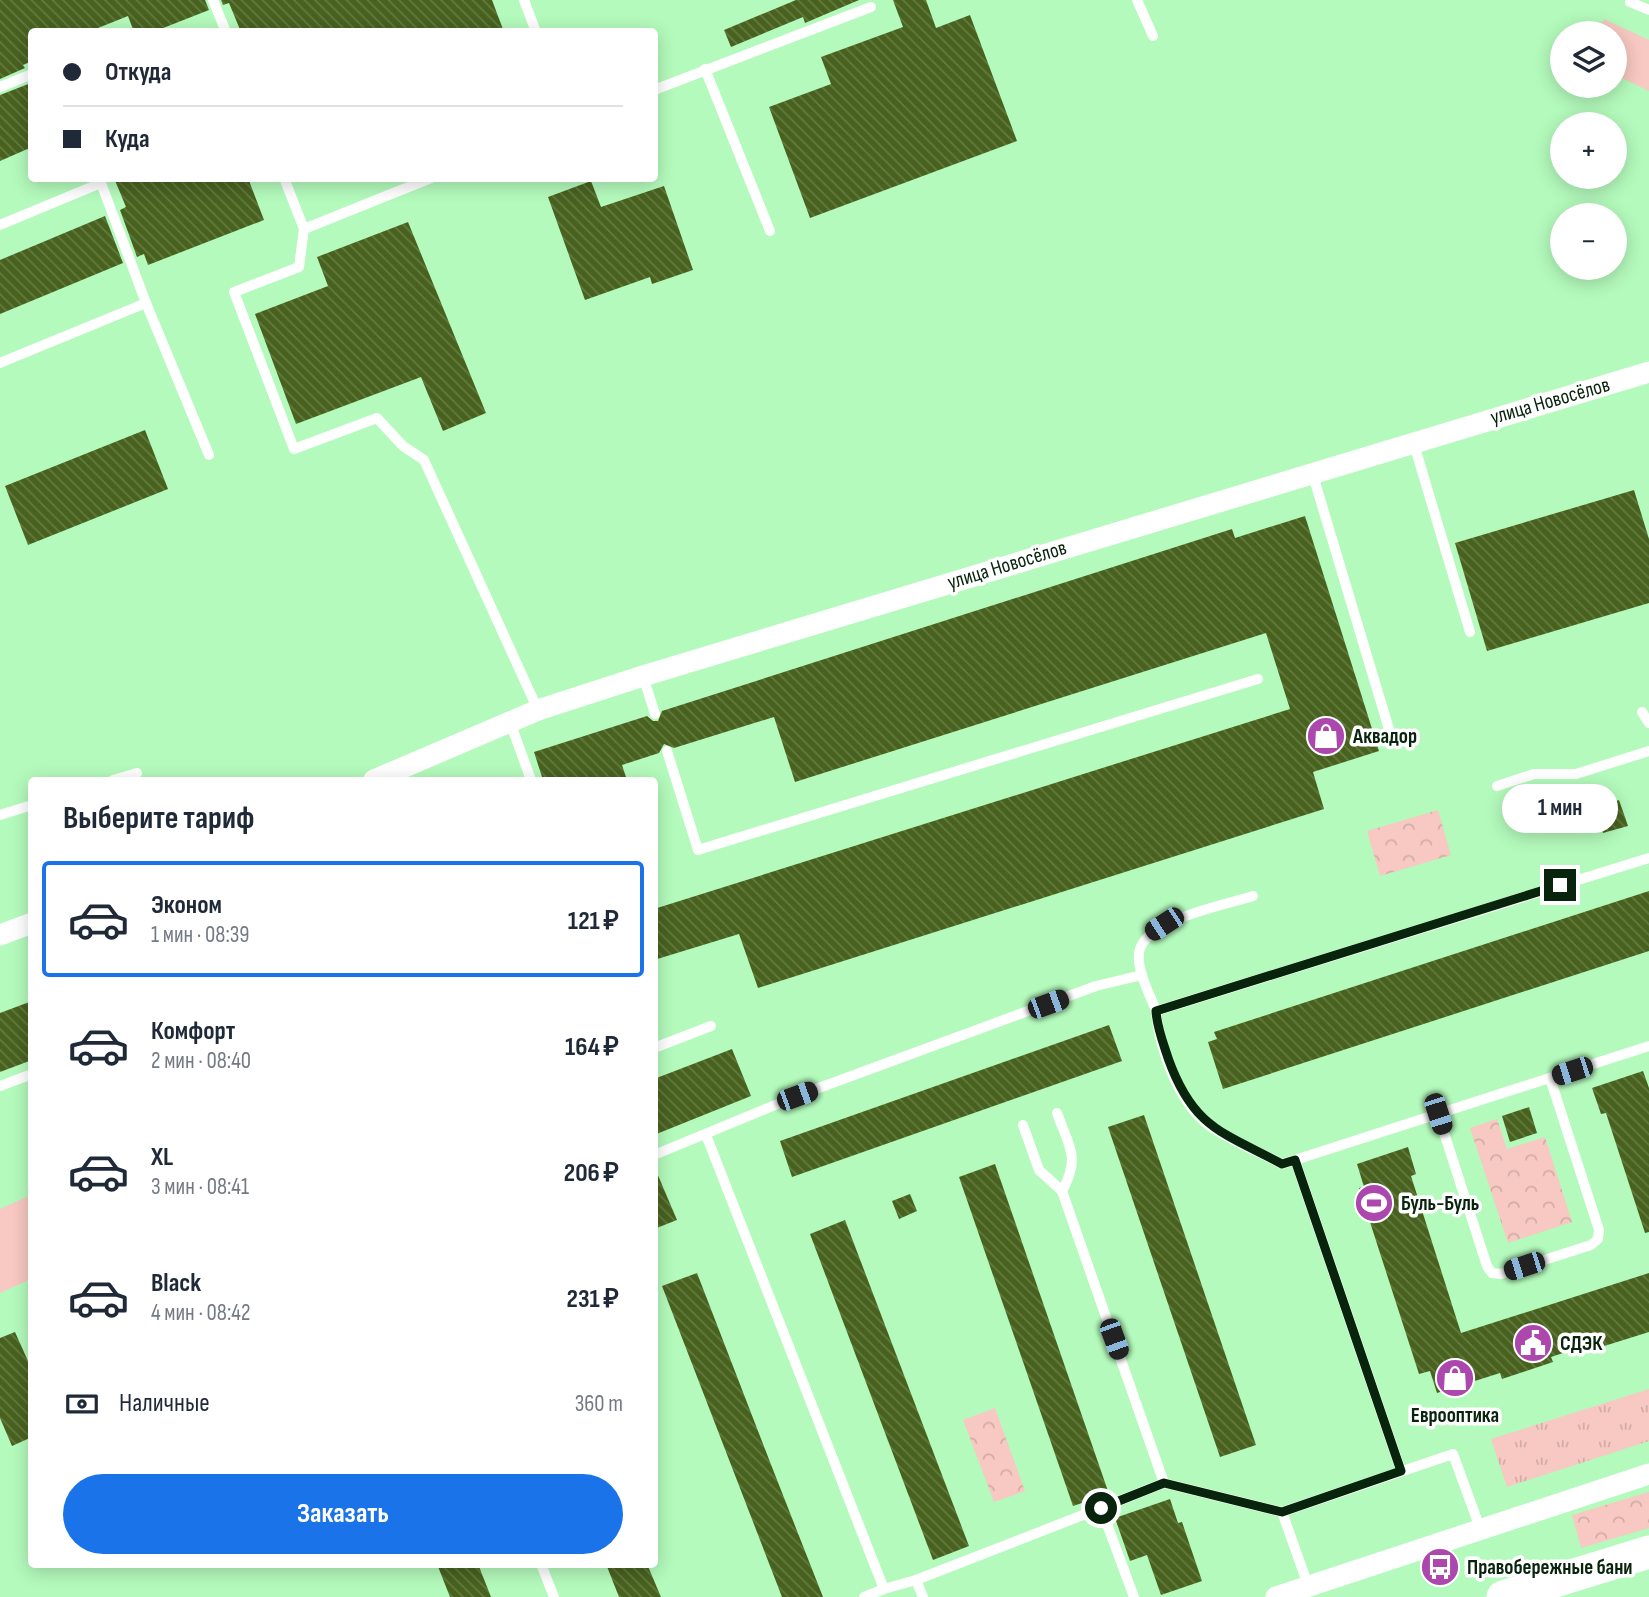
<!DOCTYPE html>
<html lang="ru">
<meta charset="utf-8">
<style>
:root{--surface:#fff;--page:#f6f6f7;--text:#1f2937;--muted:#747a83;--line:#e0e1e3;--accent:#1a73e8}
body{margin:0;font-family:"Sofia Sans Condensed",sans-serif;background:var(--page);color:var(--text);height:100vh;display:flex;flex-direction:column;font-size:26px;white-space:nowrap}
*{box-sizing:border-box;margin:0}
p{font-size:23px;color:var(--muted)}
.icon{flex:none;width:38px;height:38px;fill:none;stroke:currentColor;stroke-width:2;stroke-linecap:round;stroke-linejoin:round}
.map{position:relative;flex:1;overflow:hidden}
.details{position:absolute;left:28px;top:777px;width:630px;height:791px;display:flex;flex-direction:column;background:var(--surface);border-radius:7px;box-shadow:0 4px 18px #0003}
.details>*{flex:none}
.hud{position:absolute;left:28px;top:28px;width:630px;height:154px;border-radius:7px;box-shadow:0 4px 18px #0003;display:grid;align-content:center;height:154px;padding:0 35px;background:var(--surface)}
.fabs{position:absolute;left:1550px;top:21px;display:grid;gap:14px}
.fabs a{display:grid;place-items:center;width:77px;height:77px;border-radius:50%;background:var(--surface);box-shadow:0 4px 18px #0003;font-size:35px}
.end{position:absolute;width:32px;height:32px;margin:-16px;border:9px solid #08240d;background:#fff;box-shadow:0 0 0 4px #fff}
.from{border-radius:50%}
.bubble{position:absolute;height:49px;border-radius:24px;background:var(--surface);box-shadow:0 4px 18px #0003;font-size:23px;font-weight:700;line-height:49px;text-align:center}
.car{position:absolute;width:21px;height:42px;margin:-21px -10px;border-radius:9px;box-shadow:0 0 5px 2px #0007;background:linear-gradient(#222 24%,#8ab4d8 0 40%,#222 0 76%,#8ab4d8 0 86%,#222 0)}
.hud b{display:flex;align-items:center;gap:24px;height:66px;font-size:26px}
.hud b+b{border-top:2px solid var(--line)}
.hud i{width:18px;height:18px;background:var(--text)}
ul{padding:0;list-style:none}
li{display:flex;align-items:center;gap:21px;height:116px;margin:0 14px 10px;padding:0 21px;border:4px solid transparent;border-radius:7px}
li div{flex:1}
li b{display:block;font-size:26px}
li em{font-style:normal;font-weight:700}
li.selected{border-color:var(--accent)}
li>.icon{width:63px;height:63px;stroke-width:1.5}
h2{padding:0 35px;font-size:32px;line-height:84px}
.pay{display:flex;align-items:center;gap:18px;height:77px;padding:0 35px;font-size:26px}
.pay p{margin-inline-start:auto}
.primary-button{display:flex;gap:14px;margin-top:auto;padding:14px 35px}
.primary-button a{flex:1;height:80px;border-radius:42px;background:var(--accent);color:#fff;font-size:28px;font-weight:700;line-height:80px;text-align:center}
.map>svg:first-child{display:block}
.grass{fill:url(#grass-tufts)}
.park{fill:url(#park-crowns)}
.pitch{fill:#f8c8c2}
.building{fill:url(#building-back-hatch)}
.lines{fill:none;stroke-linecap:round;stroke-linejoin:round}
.lane{stroke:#fff;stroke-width:10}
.street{stroke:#fff;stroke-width:21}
.primary{stroke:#fff;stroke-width:33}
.route{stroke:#08240d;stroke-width:9}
.labels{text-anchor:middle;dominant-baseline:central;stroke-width:7;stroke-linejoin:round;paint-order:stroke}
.street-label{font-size:21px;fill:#08240d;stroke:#fff}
.poi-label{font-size:21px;font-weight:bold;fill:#08240d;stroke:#fff;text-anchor:start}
</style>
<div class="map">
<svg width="1649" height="1597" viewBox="0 0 1649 1597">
<defs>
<pattern id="grass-tufts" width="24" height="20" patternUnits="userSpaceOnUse" patternTransform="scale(1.75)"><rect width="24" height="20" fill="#f8c8c2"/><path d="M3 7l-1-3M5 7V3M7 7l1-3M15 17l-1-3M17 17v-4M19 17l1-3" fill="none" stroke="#d3aca6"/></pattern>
<pattern id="park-crowns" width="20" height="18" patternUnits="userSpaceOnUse" patternTransform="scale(1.75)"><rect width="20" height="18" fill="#f8c8c2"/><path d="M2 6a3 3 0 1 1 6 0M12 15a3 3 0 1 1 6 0" fill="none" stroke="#d3aca6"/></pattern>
<pattern id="building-back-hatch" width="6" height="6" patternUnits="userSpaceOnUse" patternTransform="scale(1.75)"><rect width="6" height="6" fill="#48621e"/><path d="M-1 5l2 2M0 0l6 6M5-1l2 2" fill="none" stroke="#637944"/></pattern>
</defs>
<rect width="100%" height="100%" fill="#b4fabc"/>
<path class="grass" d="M1649 1389V1441L1507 1487 1491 1439Z"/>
<g class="park">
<path d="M1438 810 1451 855 1380 876 1367 831Z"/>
<path d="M1497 1119 1507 1149 1545 1137 1572 1222 1508 1243 1470 1128Z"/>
<path d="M995 1408 1025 1491 994 1502 963 1420Z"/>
<path d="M1649 1492V1528L1581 1548 1572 1515Z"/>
</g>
<g class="pitch">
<path d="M1604 19 1649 40V91L1615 75V33H1597Z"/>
<path d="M31 1195V1279L0 1293V1209Z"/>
</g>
<g class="building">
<path d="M0 0H205L209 10 153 32H134L128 16 88 32H32V61L23 65 25 68 0 79Z"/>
<path d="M221 0H492L504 32H241L229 3 223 5Z"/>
<path d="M796 0H859L805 23 803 17 731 47 724 30Z"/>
<path d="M893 0H926L936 28 970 15 1017 141 810 218 769 107 831 84 821 57 903 27Z"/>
<path d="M31 83 32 147 0 161V95Z"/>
<path d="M114 178H248L264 220 148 265 144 254 137 257 120 210 126 207Z"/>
<path d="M591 181 601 207 664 186 693 270 652 284 650 277 585 300 548 197Z"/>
<path d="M105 216 123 263 0 314V260Z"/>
<path d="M408 222 486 413 443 431 421 377 296 424 255 314 328 286 317 257Z"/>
<path d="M145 430 168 489 28 545 5 486Z"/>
<path d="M1634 490 1649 539V603L1487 651 1455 543Z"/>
<path d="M1305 516 1379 751 1313 772 1324 809 758 988 739 934 654 960V909L1290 709 1266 633 795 782 774 717 674 748 664 744 659 753 622 765 627 780H543L534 752 647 716 653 721H658L662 711 1232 529 1235 538Z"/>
<path d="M1619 800 1628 826 1603 833 1595 808Z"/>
<path d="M1649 891V951L1223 1089 1208 1042 1217 1039 1214 1032Z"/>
<path d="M32 1001V1060L0 1072V1013Z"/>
<path d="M1109 1025 1122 1061 792 1177 780 1141Z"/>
<path d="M732 1049 751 1096 654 1135V1079Z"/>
<path d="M1643 1071 1649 1088V1232L1645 1233 1606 1113 1601 1114 1592 1088Z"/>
<path d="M1529 1107 1537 1133 1510 1142 1502 1116Z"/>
<path d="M1144 1115 1256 1445 1220 1457 1108 1127Z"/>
<path d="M1408 1147 1416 1174 1411 1176 1461 1333 1649 1273V1332L1601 1347 1599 1341 1551 1357 1553 1362 1502 1379 1500 1373 1437 1393 1430 1371 1419 1374 1359 1188 1364 1187 1357 1164Z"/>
<path d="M995 1164 1109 1494 1073 1506 959 1177Z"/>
<path d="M654 1166 677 1220 654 1229Z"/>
<path d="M910 1194 917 1211 899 1219 892 1201Z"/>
<path d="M845 1220 969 1546 933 1560 810 1234Z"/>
<path d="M697 1273 770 1462 823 1597H782L662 1286Z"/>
<path d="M15 1332 32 1370V1437L12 1446 0 1418V1338Z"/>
<path d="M1170 1499 1178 1523 1182 1522 1202 1581 1161 1595 1147 1555 1130 1561 1115 1518Z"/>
<path d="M437 1564H478L491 1597H450Z"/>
<path d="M606 1564H647L661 1597H619Z"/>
</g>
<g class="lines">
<g class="lane">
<path d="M213 0 226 32"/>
<path d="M524 0 536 32"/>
<path d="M1137 0 1153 36"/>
<path d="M1630 2 1649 10"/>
<path d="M705 69 770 231"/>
<path d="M0 87 32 74"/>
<path d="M654 90 871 7"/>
<path d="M284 178 304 229 431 178"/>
<path d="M0 225 101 183 146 303 209 455"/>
<path d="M304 229 299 267 234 292 294 449 377 418 403 446 424 460 538 710"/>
<path d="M0 363 146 303"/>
<path d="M1413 441 1470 632"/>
<path d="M1312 472 1391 736"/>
<path d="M643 676 655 714"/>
<path d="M1642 712 1649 723"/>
<path d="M510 722 531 780"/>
<path d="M667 751 698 850 1258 679"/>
<path d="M113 780 137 773"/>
<path d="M1497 786 1534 774H1576L1649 751"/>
<path d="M0 815 32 805"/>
<path d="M1156 1011C1150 994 1137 972 1139 953 1143 920 1225 905 1253 896"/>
<path d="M654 1048 711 1026"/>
<path d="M0 1086 32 1074"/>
<path d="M1057 1113C1069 1147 1081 1157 1062 1191"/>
<path d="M1438 1114 1487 1266 1492 1273 1501 1274 1591 1245 1598 1239 1599 1230 1550 1078"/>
<path d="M1023 1125 1039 1170 1062 1191 1164 1483 1282 1512 1453 1454 1480 1528"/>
<path d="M706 1135 884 1589 916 1580 923 1597"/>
<path d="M654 1155 797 1096 1096 986 1142 975"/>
<path d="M1295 1160 1649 1046"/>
<path d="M1401 1471 1295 1160 1282 1164C1259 1152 1232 1141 1210 1126 1179 1104 1159 1049 1156 1011L1649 858"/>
<path d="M1282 1512 1308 1585"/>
<path d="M541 1564 554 1597"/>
<path d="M916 1580 1101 1508"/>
<path d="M864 1597 884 1589"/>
<path d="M1134 1597 1101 1508 1164 1483"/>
</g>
<g class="street">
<path d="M374 780 538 710 643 676 1649 372"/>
<path d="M0 935 32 923"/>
<path d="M1276 1597 1649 1474"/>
</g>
<path class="primary" d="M1503 1597 1649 1552"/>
</g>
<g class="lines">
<path class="route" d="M1101 1508 1164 1483 1282 1512 1401 1471 1295 1160 1282 1164C1222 1132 1193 1128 1168 1058 1163 1042 1157 1028 1156 1011L1560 885"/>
</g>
<defs>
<g id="shop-disc" transform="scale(2.0125)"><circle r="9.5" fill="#ac48ad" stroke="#fff"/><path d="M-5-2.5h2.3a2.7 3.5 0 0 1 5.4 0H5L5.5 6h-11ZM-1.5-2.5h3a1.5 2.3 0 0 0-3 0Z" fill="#fff"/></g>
<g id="stadium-disc" transform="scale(2.0125)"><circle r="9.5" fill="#ac48ad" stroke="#fff"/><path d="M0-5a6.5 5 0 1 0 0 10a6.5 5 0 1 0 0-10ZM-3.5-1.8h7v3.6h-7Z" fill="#fff"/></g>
<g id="civic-disc" transform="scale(2.0125)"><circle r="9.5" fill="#ac48ad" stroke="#fff"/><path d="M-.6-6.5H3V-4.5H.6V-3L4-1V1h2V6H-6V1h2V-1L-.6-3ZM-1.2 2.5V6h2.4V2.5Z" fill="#fff"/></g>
<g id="bus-disc" transform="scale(2.0125)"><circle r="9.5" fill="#ac48ad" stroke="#fff"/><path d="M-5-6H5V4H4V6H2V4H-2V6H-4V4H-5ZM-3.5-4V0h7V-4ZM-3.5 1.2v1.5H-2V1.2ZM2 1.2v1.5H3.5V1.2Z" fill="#fff"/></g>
</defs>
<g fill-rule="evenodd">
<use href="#shop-disc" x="1326" y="736"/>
<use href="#stadium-disc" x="1374" y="1203"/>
<use href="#civic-disc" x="1533" y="1343"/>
<use href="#shop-disc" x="1455" y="1378"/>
<use href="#bus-disc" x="1440" y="1567"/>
</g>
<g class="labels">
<g class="street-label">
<text transform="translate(1550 401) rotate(-16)">улица Новосёлов</text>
<text transform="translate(1007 565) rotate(-17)">улица Новосёлов</text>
</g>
<g class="poi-label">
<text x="1353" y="736">Аквадор</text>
<text x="1401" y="1203">Буль-Буль</text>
<text x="1560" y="1343">СДЭК</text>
<text x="1455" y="1415" text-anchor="middle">Еврооптика</text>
<text x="1467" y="1567">Правобережные бани</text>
</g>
</g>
</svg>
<div class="fabs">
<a><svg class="icon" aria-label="layers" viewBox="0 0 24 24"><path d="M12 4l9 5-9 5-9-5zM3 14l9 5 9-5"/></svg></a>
<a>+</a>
<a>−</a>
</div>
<i class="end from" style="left:1101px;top:1508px"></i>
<i class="end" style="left:1560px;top:885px"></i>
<div class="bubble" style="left:1502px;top:784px;width:116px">1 мин</div>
<i class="car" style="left:1164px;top:924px;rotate:237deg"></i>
<i class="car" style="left:1048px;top:1004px;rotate:70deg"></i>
<i class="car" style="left:1572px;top:1071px;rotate:252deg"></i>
<i class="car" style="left:797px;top:1096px;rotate:70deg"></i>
<i class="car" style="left:1438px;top:1114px;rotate:162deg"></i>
<i class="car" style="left:1524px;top:1266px;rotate:252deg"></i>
<i class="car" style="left:1114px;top:1339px;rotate:160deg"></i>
<div class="hud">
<b><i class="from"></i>Откуда</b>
<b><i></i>Куда</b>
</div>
<section class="details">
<h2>Выберите тариф</h2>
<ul>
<li class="selected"><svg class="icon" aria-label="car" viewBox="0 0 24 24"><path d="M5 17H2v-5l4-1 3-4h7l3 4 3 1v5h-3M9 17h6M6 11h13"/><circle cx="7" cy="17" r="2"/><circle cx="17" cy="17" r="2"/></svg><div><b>Эконом</b><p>1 мин · 08:39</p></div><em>121 ₽</em></li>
<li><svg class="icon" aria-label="car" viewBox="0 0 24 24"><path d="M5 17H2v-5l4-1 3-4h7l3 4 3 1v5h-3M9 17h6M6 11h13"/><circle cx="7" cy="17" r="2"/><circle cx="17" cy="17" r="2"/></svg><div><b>Комфорт</b><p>2 мин · 08:40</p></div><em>164 ₽</em></li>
<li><svg class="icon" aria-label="car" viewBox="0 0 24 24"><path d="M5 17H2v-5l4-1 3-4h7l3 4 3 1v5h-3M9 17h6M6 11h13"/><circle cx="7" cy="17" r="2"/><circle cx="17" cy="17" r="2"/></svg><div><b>XL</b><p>3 мин · 08:41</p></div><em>206 ₽</em></li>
<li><svg class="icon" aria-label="car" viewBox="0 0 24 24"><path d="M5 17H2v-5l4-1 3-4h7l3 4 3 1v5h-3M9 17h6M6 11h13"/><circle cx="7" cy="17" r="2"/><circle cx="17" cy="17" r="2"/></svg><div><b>Black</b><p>4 мин · 08:42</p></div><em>231 ₽</em></li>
</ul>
<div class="pay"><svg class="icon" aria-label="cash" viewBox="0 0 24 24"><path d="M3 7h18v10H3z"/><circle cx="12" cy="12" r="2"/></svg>Наличные<p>360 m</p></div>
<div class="primary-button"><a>Заказать</a></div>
</section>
</div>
